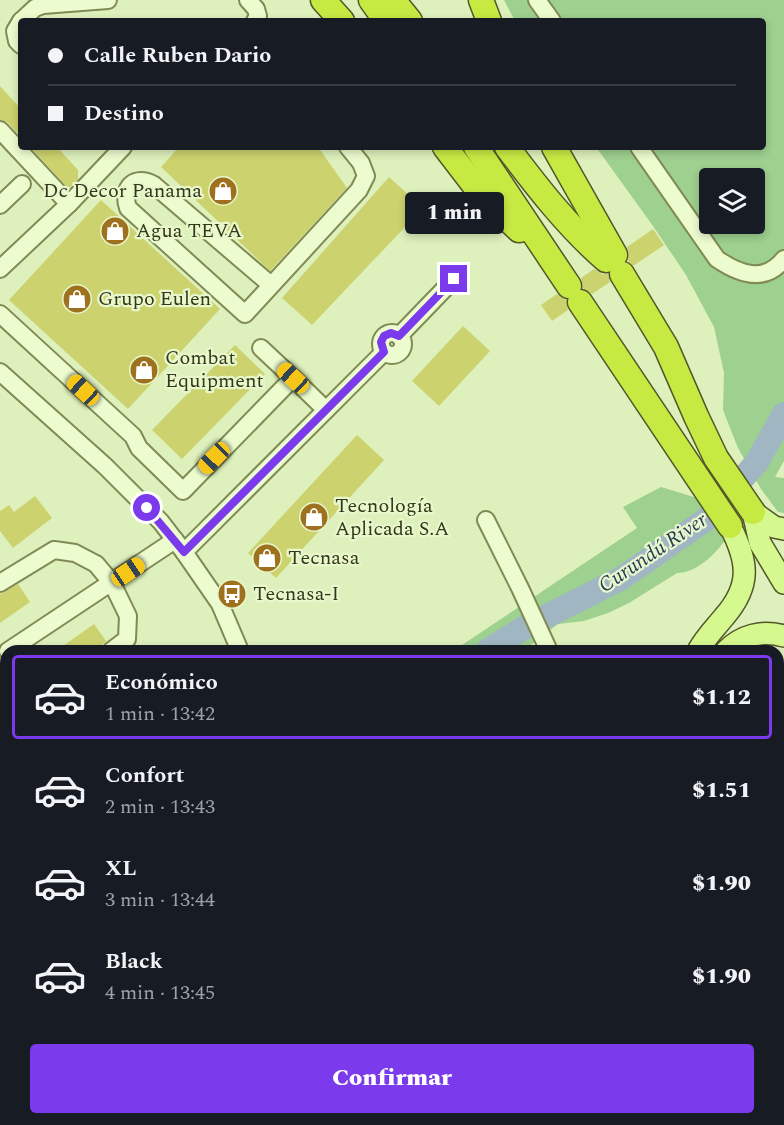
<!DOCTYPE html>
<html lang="es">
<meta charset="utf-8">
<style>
:root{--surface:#171b24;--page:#242831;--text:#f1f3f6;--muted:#9ea1a6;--line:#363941;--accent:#7c3aed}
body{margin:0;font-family:Spectral,serif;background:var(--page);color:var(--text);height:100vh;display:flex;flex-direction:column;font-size:22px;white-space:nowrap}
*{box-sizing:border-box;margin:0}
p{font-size:20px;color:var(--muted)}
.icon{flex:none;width:33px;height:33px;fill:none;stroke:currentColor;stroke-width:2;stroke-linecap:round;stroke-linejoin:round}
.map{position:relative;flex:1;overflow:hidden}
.panel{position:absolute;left:0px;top:645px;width:784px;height:480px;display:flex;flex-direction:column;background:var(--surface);border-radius:18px 18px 0 0;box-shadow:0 3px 9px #0003}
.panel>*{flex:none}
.banner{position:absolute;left:18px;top:18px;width:748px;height:132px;border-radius:6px;box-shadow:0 3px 9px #0003;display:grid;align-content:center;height:132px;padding:0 30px;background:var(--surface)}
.fabs{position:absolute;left:699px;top:168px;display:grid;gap:12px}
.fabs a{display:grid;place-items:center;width:66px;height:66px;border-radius:6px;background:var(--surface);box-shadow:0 3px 9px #0003;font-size:30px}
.end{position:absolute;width:27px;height:27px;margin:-14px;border:8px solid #7c3aed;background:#fff;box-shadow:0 0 0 3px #fff}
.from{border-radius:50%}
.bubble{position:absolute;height:42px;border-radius:6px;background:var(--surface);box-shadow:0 3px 9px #0003;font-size:20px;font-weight:800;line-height:42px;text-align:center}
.car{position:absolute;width:18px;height:36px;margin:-18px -9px;border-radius:8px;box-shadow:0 0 4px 2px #0007;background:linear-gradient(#f5c518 24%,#345 0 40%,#f5c518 0 76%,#345 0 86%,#f5c518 0)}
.banner b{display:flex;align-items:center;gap:21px;height:57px;font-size:22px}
.banner b+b{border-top:2px solid var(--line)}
.banner i{width:15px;height:15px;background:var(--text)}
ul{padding:10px 0 0;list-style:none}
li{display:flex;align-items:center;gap:18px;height:84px;margin:0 12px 9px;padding:0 18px;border:3px solid transparent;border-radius:6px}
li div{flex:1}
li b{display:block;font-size:22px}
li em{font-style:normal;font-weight:800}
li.active{border-color:var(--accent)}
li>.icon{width:54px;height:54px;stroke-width:1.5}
.action{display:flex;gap:12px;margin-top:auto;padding:12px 30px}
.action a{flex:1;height:69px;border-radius:6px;background:var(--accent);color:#fff;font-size:24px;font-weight:800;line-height:69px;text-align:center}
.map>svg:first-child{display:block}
.green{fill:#9ed08f;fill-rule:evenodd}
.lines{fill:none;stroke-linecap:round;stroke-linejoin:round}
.river{stroke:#a0b6c2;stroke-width:24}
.building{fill:#ccd36e}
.minor-casing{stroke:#808a54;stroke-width:20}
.major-casing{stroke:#525729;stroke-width:24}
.highway-casing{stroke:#525729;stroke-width:27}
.minor{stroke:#ecfccf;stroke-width:16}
.major{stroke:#d5f98f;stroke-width:21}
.highway{stroke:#c7ea43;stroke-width:24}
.route{stroke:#7c3aed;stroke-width:8}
.labels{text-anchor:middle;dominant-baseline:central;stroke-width:4.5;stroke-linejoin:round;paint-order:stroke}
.poi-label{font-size:20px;fill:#34381a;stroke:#e8f8cc;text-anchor:start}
.water-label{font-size:21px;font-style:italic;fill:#283c59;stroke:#e8f8cc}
</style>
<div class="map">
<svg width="784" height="1125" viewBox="0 0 784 1125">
<rect width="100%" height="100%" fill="#def1bc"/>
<g class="green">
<path d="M504 0H784V461L775 477 784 478V513L778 512 761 489 738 448 723 410 724 373 714 327 686 275 653 226 596 147H764V21H515ZM710 178H754V224H710Z"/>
<path d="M661 487 697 498 726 539C715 555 696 573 677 573L629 603 608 613 584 621 558 624 523 651H453L637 528 623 507Z"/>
</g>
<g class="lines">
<g class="river">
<path d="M487 651 527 626 622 578 708 518 757 462 784 414"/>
<path d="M0 839 6 833"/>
</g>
</g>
<g class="building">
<path d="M0 86 21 109V137L7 122 0 120Z"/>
<path d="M30 147H57L78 170V180L70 187H67Z"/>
<path d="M179 147H318L347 188 270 271 161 167Z"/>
<path d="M389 177 423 208 312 325 282 298Z"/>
<path d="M101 200 220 309 128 409 9 300Z"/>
<path d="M653 229 664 245 633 266 628 261 629 255 627 247Z"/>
<path d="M594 269 602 274H608L610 282 592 294 583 288 581 278Z"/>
<path d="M557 294 566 300 568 310 552 321 541 305Z"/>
<path d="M463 326 490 351 439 406 412 381Z"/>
<path d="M235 345 265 374 182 459 152 430Z"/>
<path d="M357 435 384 460 276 578 248 553Z"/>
<path d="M35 496 52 518 13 548 0 531V511L9 505 14 512Z"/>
<path d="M18 584 30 602 0 623V594Z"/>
<path d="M94 624 106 641 95 651H56Z"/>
</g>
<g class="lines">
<g class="minor-casing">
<g id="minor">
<path d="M248 0 256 9 258 16 255 21"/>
<path d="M537 0 552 21"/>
<path d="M21 21 35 8 43 5 108 0"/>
<path d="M21 21 15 31 17 41 21 45"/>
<path d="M0 130 69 204"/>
<path d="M639 147 717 259C739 274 764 284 784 259"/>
<path d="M0 205 22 184"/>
<path d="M0 269 69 204 123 147"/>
<path d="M271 285 154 185C135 174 121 187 128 208L245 314 359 190 366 176 361 163 348 147"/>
<path d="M0 314 133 436 139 448 183 491 293 378 326 410"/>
<circle cx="392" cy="344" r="11"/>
<path d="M399 336 454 279"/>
<path d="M261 348 293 378"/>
<path d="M0 372 105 466 161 522 184 552 220 604 240 651"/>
<path d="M486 520 520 588 549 651"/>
<path d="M184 552 384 352"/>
<path d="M0 583 54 550 75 553 96 564 112 583 128 616 127 639 111 651"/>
<path d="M8 651 175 540"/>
<path d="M0 729 6 725"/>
<path d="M778 893 784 900"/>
<path d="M0 1072 6 1066"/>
<path d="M481 1119 488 1125"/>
<path d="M235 1125 236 1119"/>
<path d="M277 1125V1119"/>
<path d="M454 1125 459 1119"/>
</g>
</g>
<g class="major-casing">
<g id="major">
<path d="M753 512 760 543 784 583"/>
<path d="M753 512 774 527 784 529"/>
<path d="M698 651C705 638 715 628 724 617 752 585 748 561 730 526"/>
<path d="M726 651C742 635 762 630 784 636"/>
<path d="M778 756 784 757"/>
<path d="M778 823 784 818"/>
<path d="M778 852 784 846"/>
<path d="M0 1118 6 1112"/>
<path d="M497 1125 503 1119"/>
</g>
</g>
<g class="highway-casing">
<g id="highway">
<path d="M323 0 342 21"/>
<path d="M371 0 386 21"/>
<path d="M393 0 410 21"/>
<path d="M481 0 489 21"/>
<path d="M445 147 478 190 519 230"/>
<path d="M476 147 569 286"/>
<path d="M507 147C537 187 568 227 606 260"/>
<path d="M554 147 615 255"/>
<path d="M622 274 666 347 696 416 716 458 753 512"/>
<path d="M580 302 730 526"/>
</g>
</g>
<use href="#minor" class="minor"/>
<use href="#major" class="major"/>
<use href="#highway" class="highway"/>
</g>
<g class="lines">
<path class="route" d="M147 508 184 552 384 352 381 342 384 336 391 333 399 336 454 279"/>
</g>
<defs>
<g id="shop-disc" transform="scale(1.5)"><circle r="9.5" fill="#9e711f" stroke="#e8f8cc"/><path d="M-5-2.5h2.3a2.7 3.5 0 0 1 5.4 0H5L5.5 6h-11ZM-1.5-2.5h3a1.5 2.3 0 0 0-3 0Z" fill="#fff"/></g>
<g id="bus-disc" transform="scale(1.5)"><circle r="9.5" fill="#9e711f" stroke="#e8f8cc"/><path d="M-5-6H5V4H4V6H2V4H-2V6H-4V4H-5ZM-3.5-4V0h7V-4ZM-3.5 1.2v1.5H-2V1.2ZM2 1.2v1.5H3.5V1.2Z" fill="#fff"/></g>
</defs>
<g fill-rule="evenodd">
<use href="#shop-disc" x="223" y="191"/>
<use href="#shop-disc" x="115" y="231"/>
<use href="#shop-disc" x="77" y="299"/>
<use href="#shop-disc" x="144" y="370"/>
<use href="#shop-disc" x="314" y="517"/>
<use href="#shop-disc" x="267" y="558"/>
<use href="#bus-disc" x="232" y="594"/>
</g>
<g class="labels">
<g class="poi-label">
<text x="202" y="191" text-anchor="end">Dc Decor Panama</text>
<text x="136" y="231">Agua TEVA</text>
<text x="98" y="299">Grupo Eulen</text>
<text x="165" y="358">Combat<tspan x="165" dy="23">Equipment</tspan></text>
<text x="335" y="506">Tecnología<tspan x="335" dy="23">Aplicada S.A</tspan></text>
<text x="288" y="558">Tecnasa</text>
<text x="253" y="594">Tecnasa-I</text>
</g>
<g class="water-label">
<text transform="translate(653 553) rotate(-34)">Curundú River</text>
</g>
</g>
</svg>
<div class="fabs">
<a><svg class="icon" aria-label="layers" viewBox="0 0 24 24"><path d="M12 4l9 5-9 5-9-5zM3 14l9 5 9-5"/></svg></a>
</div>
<i class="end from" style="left:147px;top:508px"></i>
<i class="end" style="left:454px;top:279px"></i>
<div class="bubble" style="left:405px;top:192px;width:99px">1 min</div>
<i class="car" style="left:293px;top:378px;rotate:313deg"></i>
<i class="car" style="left:83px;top:390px;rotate:313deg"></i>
<i class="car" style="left:214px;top:458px;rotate:224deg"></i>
<i class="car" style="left:128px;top:572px;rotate:56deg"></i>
<div class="banner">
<b><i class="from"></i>Calle Ruben Dario</b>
<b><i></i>Destino</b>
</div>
<section class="panel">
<ul>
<li class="active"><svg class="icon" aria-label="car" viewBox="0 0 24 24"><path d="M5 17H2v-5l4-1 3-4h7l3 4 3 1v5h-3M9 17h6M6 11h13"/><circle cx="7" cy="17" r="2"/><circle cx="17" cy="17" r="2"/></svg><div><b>Económico</b><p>1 min · 13:42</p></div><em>$1.12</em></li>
<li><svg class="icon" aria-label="car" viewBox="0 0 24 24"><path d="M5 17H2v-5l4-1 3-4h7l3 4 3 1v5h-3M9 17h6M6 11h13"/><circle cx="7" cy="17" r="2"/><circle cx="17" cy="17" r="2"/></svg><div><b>Confort</b><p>2 min · 13:43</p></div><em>$1.51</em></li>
<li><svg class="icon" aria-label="car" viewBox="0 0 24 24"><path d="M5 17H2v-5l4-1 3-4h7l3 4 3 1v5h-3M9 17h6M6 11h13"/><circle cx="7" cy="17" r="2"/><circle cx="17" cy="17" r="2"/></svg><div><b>XL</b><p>3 min · 13:44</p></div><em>$1.90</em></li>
<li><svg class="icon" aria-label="car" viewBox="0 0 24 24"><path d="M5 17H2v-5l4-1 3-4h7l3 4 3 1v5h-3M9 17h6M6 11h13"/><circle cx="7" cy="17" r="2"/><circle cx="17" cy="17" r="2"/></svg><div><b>Black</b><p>4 min · 13:45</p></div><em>$1.90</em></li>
</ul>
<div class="action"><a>Confirmar</a></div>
</section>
</div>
